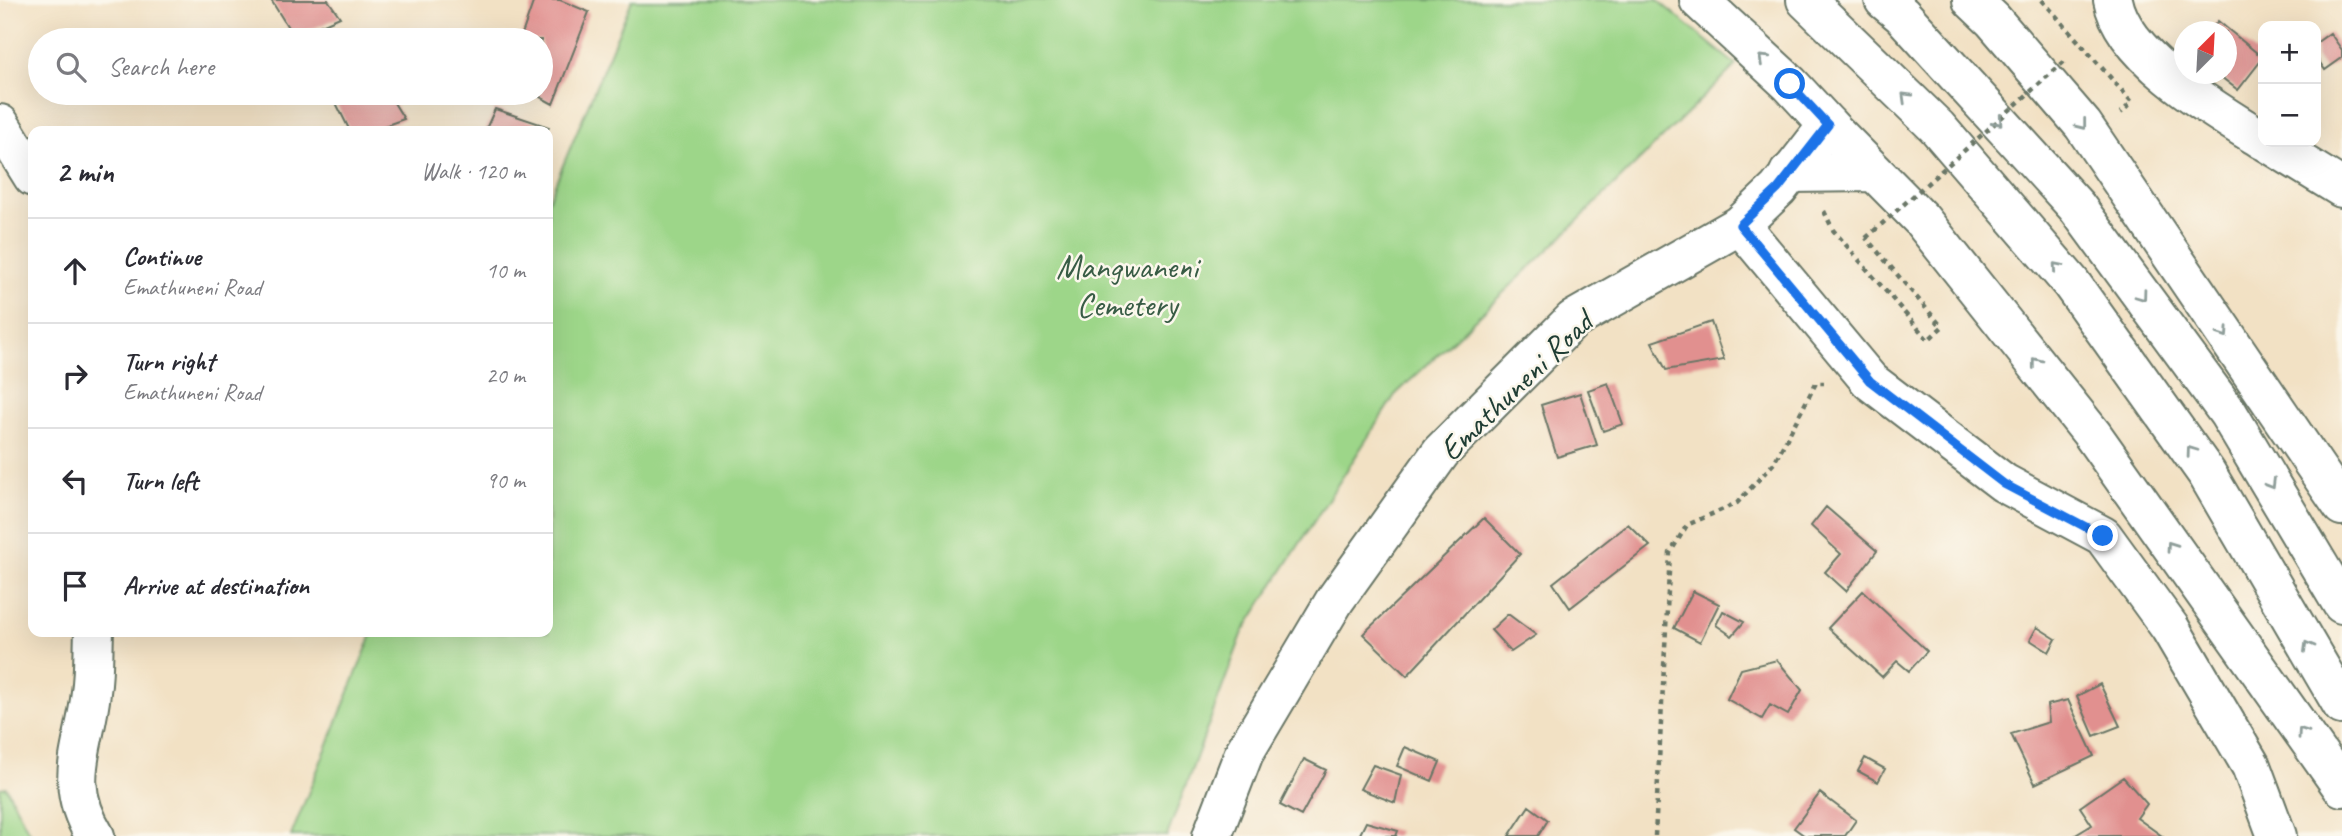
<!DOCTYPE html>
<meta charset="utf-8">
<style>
body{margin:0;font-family:Caveat,sans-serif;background:#f7f7f7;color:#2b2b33}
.controls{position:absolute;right:21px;top:21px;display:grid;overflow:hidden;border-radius:14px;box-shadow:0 7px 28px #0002}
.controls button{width:63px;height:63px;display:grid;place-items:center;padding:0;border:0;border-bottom:2px solid #e1e1e2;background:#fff;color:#2b2b33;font:35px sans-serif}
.compass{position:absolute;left:2174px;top:21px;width:63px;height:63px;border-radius:50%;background:#fff;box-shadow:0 7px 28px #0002;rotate:24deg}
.stop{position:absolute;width:21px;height:21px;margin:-16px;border:5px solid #1a73e8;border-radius:50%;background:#fff}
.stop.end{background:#1a73e8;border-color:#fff;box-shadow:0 2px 7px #0008}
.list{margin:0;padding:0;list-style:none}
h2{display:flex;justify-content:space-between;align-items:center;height:91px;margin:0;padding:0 28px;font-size:30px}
h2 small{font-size:23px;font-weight:400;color:#7c7c81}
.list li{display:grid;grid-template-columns:46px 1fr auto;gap:21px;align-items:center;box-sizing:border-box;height:105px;padding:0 28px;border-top:2px solid #e1e1e2}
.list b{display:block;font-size:26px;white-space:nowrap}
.list p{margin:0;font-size:23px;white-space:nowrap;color:#7c7c81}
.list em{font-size:23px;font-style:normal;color:#7c7c81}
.icon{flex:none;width:38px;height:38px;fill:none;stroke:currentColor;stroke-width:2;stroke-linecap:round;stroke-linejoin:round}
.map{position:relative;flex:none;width:2342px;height:836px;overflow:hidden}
.search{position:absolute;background:#fff;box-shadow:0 7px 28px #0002;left:28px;top:28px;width:525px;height:77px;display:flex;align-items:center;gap:18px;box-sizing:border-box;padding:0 24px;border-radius:38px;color:#7c7c81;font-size:26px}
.panel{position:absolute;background:#fff;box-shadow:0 7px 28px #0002;left:28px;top:126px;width:525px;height:511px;border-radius:14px}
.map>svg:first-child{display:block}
.green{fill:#9dd689;stroke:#5e8a5e;stroke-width:2}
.building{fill:#e1908f}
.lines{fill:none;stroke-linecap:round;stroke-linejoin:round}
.minor-casing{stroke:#697666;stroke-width:42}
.highway-casing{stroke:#697666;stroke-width:42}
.path{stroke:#697666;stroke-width:4.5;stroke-dasharray:5 5;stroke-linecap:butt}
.minor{stroke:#fff;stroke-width:38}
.highway{stroke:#fff;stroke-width:38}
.path-bridge{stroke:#697666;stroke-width:4.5;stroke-dasharray:5 5;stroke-linecap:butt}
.oneway{stroke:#8f9e9a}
.route{stroke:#1a73e8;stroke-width:9}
.labels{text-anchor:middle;stroke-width:5;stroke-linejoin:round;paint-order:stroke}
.park-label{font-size:33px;fill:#385c45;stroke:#fbf7ec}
.street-label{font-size:33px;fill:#1f3d34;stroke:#fbf7ec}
</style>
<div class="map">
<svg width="2342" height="836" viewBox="0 0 2342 836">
<rect width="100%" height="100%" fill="#fbf7ec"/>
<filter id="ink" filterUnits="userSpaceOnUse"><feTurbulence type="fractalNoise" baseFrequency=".0143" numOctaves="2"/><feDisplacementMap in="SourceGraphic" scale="14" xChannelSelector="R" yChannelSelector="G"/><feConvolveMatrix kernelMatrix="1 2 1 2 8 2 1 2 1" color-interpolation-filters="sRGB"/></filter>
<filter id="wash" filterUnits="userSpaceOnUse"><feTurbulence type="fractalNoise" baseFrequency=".00686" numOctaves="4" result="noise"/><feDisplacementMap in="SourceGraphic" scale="28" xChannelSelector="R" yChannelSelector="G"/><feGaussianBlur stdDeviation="1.57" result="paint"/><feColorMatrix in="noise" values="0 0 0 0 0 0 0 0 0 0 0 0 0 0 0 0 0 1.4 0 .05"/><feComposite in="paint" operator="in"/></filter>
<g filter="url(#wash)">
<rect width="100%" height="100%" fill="#f2e1c4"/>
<path class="green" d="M632,0H1657L1736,65L1540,258L1395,395L1243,632L1167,836H291L373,632H548V201Z
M6,787L31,836H0V788Z"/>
<g id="blocks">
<path class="building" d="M271,0H328L340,17L294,37Z
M534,0H560L589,12L553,104L533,93H541V40H520Z
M2218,21L2263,58L2238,90L2217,74H2226V32H2209Z
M2330,33L2342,50V58L2325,70L2316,57V43Z
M331,93H388L404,119L370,131H350Z
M495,109L549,127L547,131H485Z
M1711,322L1724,360L1666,370L1652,342Z
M1608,383L1623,424L1603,431L1588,390Z
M1580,393L1597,445L1557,457L1541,405Z
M1826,507L1877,551L1846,591L1825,572L1841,554L1811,526Z
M1484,518L1520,554L1407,676L1363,634Z
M1628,524L1650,546L1570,608L1553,583Z
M1693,591L1719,604L1700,642L1674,628Z
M1863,591L1927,651L1909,671L1897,661L1882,677L1828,628Z
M1723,611L1744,622L1732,636L1716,625Z
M1508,614L1536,635L1511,652L1491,630Z
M2037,627L2056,639L2049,652L2030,640Z
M1777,660L1802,690L1788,715L1770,705L1762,719L1727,699L1741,669Z
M2100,684L2120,726L2094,736L2077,696Z
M2068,700L2094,756L2035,784L2011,734L2049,722L2047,705Z
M1405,747L1440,762L1432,781L1397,766Z
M1865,758L1885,769L1878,782L1858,771Z
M1304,759L1326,770L1301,816L1280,805Z
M1373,765L1401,775L1395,803L1360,789Z
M2123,777L2147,804L2137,818L2162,836H2074L2092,825L2080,807Z
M1820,793L1856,820L1845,836H1805L1794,828Z
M1529,806L1548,820L1538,836H1509Z
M1366,822L1398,831L1396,836H1359Z"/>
</g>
</g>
<g filter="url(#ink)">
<use href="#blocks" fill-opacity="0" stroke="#697666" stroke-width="2"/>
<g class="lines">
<g class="minor-casing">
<path id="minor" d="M2113,0C2123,57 2216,111 2263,140
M0,124L33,177
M2267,142L2342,188
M1740,225L1870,381L2004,483L2103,536L2170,628L2251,766L2277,836
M94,632C93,652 94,673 91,692C85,750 61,780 95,836
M1212,836L1244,753L1335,600L1441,452L1573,320L1740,225L1778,189L1828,125L1790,84L1699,0"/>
</g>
<g class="highway-casing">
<path id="highway" d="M1806,0L1937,127L2071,283L2207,474L2342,705
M1884,0L1902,15L2076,206L2228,413L2342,604
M1972,0L1993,20L2083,125L2342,506
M1828,125L1921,219L2092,434L2342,787
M1789,173L1871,172"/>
</g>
<path class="path" d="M2042,0L2132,102L2121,113
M1824,211L1833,230L1928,340L1942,327L1866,238
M1655,836L1670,553L1687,525L1737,503L1774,463L1816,383H1824"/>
<use href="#minor" class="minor"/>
<use href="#highway" class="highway"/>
<path class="path-bridge" d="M1866,238L2066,60"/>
</g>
<defs><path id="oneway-chevron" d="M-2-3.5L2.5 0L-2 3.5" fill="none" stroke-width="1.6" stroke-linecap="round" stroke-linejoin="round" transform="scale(1.75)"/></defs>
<g class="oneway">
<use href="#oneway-chevron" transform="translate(1763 59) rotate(-137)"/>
<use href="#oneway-chevron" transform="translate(1906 97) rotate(-136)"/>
<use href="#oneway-chevron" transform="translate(1998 121) rotate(48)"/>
<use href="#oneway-chevron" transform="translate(2082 125) rotate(52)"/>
<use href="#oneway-chevron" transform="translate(2057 267) rotate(-131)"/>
<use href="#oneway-chevron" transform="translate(2142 296) rotate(54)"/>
<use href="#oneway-chevron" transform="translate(2224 333) rotate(56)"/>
<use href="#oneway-chevron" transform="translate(2036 362) rotate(-128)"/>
<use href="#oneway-chevron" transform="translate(2191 451) rotate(-126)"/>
<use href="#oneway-chevron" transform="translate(2271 484) rotate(59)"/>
<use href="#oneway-chevron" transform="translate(2171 546) rotate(-125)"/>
<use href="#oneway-chevron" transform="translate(2308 646) rotate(-120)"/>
<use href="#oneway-chevron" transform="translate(2302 732) rotate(-125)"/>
</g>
</g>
<g class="lines" filter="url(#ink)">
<path class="route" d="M1790,84L1828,125L1778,189L1740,225L1870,381L2004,484L2103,536"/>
</g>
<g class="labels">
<g class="park-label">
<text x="1127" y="278">Mangwaneni<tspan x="1127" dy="38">Cemetery</tspan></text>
</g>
<g class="street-label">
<text transform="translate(1515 385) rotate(-44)" y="12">Emathuneni Road</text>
</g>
</g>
</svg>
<div class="controls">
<button>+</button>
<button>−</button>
</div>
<svg class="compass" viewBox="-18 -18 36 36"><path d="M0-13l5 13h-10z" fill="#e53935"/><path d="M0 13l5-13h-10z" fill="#7c7c81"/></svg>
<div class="stop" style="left:1790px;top:84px"></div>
<div class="stop end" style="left:2103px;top:536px"></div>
<div class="search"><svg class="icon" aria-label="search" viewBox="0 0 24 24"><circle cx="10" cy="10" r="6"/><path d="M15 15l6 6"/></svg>Search here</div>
<section class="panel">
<h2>2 min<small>Walk · 120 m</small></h2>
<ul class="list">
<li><svg class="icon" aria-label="ahead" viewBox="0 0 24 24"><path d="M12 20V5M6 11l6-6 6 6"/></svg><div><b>Continue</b><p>Emathuneni Road</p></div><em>10 m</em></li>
<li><svg class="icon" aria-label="right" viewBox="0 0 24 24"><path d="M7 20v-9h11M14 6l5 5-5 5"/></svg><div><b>Turn right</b><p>Emathuneni Road</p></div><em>20 m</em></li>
<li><svg class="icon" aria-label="left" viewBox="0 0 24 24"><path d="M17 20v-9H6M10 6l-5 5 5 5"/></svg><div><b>Turn left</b></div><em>90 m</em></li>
<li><svg class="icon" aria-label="arrive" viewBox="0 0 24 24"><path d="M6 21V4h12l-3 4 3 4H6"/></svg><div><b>Arrive at destination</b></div></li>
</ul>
</section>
</div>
